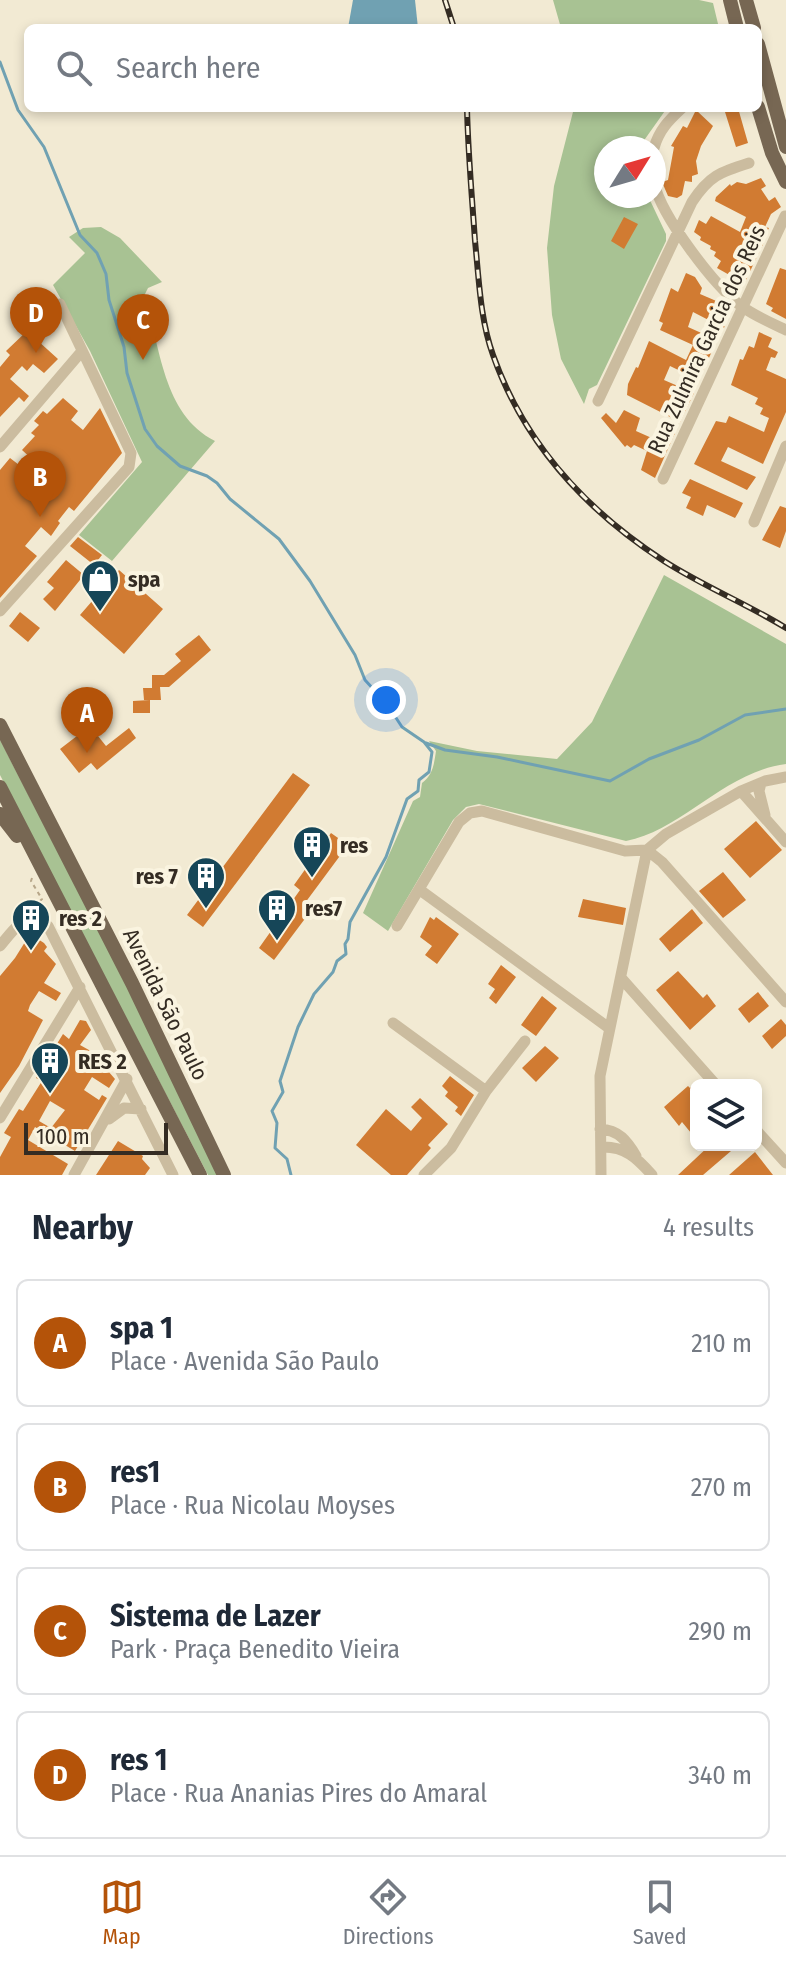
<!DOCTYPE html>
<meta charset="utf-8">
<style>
body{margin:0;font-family:"Fira Sans Condensed",sans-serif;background:#f6f6f7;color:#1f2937}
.controls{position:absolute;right:24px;bottom:24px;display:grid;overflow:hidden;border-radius:12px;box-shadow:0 4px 12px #0003}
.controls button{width:72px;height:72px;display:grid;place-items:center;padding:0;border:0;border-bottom:2px solid #e0e1e3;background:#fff;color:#1f2937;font:40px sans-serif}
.compass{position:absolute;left:594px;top:136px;width:72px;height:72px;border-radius:50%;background:#fff;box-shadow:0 4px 12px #0003;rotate:53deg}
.scale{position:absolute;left:24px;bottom:20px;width:144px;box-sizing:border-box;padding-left:8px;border:4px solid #342c23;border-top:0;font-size:22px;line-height:28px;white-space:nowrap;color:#342c23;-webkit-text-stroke:6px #faf4e0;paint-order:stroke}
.you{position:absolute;left:386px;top:700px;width:28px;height:28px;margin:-20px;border:6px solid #fff;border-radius:50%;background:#1a73e8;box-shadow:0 0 0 12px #1a73e833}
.badge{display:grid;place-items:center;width:52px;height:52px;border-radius:50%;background:#b45309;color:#fff;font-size:26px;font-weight:700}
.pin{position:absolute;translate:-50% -66px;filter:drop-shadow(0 2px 4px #0008)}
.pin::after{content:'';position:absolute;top:42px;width:28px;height:24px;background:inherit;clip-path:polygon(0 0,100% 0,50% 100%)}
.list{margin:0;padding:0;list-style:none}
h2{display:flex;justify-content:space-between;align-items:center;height:104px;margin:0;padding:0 32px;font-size:34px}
h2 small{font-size:26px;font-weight:400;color:#747a83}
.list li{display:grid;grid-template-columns:52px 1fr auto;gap:24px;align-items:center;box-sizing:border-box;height:128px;margin:0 16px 16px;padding:0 16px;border:2px solid #e0e1e3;border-radius:12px}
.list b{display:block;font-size:30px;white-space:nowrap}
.list p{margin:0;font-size:26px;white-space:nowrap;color:#747a83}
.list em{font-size:26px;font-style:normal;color:#747a83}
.icon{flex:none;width:44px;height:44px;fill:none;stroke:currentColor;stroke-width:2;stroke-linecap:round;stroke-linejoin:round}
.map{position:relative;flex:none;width:786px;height:1175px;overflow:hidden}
.search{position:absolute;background:#fff;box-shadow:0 4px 12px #0003;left:24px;right:24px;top:24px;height:88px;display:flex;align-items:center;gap:20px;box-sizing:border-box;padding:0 28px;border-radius:12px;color:#747a83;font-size:30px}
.sheet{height:680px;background:#fff}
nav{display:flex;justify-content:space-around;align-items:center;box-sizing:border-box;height:112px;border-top:2px solid #e0e1e3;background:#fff;font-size:22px;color:#747a83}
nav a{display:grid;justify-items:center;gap:4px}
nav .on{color:#b45309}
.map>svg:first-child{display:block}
.green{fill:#a8c293}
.water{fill:#70a1b2}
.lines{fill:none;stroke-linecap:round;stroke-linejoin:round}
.stream{stroke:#70a1b2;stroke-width:3}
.building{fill:#d17b32;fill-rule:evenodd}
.path{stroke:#b7a689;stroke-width:2;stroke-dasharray:4 4;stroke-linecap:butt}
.minor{stroke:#cbbc9f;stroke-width:11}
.major{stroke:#776753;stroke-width:14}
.rail-casing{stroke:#342c23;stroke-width:6}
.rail{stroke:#faf4e0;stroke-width:3;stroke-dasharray:9;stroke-linecap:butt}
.labels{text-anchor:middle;stroke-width:8;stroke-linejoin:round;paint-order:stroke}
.street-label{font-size:22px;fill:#342c23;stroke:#faf4e0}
.poi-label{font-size:22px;font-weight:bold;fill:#342c23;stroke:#faf4e0;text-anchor:start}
</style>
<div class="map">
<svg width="786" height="1175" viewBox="0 0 786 1175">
<rect width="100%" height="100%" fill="#f2ead3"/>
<path class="green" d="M553,0H699L713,3L719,28H561Z
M574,108H667L645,139L644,148H606V196H648L666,234V241L597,385L589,389L584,404L561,359L552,315L547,248L554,186Z
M101,227L120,238L162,282L148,288L144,296C161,346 162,414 215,441L112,561L79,535L142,462L90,351L53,285L85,253L69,237L83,228Z
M664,575L786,644V764C724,772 683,830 626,841L479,804L466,807L453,820L388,931L363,913L413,801L420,797L422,783C433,775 434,764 436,751L429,741L477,751L557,759L592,722Z
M0,740L123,978L218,1175H208L0,775Z"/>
<path class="water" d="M353,0H415L418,28H348Z"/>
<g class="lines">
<path class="stream" d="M0,62L18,110L44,147L80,235L97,253L106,274L109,300L124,347L127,373L145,429L157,446L180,466L207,476L217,483L230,499L279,539L310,581L355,655L365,680L387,704L402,727L424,742L432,752L429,772L419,780L418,791L407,799L386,857L350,922L348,939L345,944L346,954L337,961L333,972L314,994L298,1027L280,1081L283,1092L272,1111L277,1123L275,1148L287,1159L291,1175
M426,743L445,750L497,757L610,781L649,759L699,740L745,715L786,709"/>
</g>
<path class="building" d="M738,108L748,143L736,147L725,112Z
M696,110L713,126L701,146L696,161L698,174L692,176V182L685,181L682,195L677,198L668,196L662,182L668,180L674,147L671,146L683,126L687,128Z
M761,178L766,186L761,189L769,201L775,197L781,207L771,214L765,227L769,228L762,241L764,242L744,284L737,285L733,277L717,268L721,261L714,256L716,252L710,249L711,246L700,240L701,237L694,232L699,220L706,224L711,216L740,232L746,217L715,201L716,197L730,184L731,186L737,182L746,184Z
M624,217L638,224L624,249L611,241Z
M780,268L786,270V319L771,311L773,308L766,304Z
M686,273L695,277L702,288L700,294L721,303L719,307L729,312L724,328L693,312L688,327L717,340L699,380L670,366L664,380L694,393L680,422L627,395L628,384L636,367L638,368L649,341L686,360L693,345L660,330L663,323L659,321L671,288L678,292Z
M27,331L58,359L44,373L33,364L27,371L22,366L10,379L29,396L24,402L19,397L0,417V367L10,355L6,351Z
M759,332L772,338L768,347L778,352L775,358L771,357L766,370L786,379V412L763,464L728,447L721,461L756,477L747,490L694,464L716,421L726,423L729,416L764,432L769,418L760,414L763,408L755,404L758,398L731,385L740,359L743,360L749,346L754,348Z
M63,398L78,411L71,420L83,430L100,408L122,453L74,511L69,507L58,521L60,523L51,536L41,527L25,546L37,556L0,598V470L10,458L40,481L27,496L40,507L57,482L22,450L35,436L31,433L39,425L34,421L43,411L47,414Z
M624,410L640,418L636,431L654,439L659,426L675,433L655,478L641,470L647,451L634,445L631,448L627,445L625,447L601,418L606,413L616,423Z
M690,479L743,503L738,513L735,518L707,505L703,516L686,508L691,497L682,493Z
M780,506L786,508V531L780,548L762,540Z
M78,537L102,555L94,565L70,546Z
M66,560L84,575L55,611L43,599L54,588L47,582Z
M119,570L163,609L124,654L80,615Z
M20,612L40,628L28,642L9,626Z
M199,635L211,650L169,687H160L161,700H144L143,688H152V675H164L181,661L175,654Z
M150,700V713H133V701Z
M90,726L106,746L129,728L136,738L97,770L91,763L79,773L60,749Z
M293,773L310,785L203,927L187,915Z
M756,821L782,850L750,878L724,849Z
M331,833L348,845L305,903L313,908L274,960L259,948L300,890L294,885Z
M723,872L746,900L723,918L699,891Z
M583,899L626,908L623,925L578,917Z
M692,909L703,923L670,952L659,939Z
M430,917L434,920L436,917L459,934L437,964L425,955L432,946L420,937Z
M30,934L44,943L47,947L44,951L56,964L44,983L61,993L56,1001L39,991L30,1005L28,1011L43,1020L19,1066L0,1093V976L15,958Z
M501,965L516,977L496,1004L489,998L495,989L488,984Z
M678,971L703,998L707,994L716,1006L690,1030L656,990Z
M758,992L769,1006L749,1023L738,1009Z
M542,996L557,1008L536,1036L521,1025Z
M781,1019L786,1025V1036L772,1049L762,1036Z
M80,1020L86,1021L91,1030L80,1045L105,1059L110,1068L108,1071L115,1079L109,1088L92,1077L84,1090L99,1100L102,1095L107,1098L75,1151L35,1127L28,1140L68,1164L62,1175H0V1157L11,1137L4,1133L19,1109L23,1111L42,1081L36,1078L63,1034L69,1039ZM50,1101L65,1110L51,1128L39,1121Z
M545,1046L559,1058L536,1082L522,1068Z
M450,1076L474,1095L461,1116L455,1111L458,1107L445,1096L448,1092L442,1086Z
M696,1083V1139L682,1122L679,1126L664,1107L688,1086L690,1088Z
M420,1098L448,1124L428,1145L431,1148L407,1175H391L356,1145L386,1109L411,1131L422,1118L411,1107Z
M118,1141L143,1156L142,1159L150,1168L145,1175H96Z
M710,1145H738L703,1175H678Z
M755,1152L773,1175H729Z"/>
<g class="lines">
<path class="path" d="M32,878L31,881L42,899L34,907"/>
<path class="minor" d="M654,148C659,130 669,120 682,108
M654,183C662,217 713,284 741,306C755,316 771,323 786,330
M598,401L692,202C709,176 720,172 749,163
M0,447L82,351
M663,479L785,216
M754,522L786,446
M0,611L129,467L131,453L60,304
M761,783L759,791L765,815
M741,791L786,842
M420,890L609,1028
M397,926L459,822L470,813L482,811L625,851L647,850L666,834L741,791L765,781L786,777
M0,946C11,933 18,921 35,917L48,926L173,1175
M622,979L716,1085
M393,1023L486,1091
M0,1118L80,987
M109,1119L124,1108L141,1109
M600,1129C619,1130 627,1141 636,1156
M756,1130L786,1163
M601,1147C625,1146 637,1158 652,1175
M74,1175L127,1079
M424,1175L451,1148L486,1091L525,1041
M601,1175L600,1076L647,850L662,862L786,1002"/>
<path class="major" d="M730,0L737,28
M746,0L754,28
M758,44L786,147
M758,107L772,153L786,182
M0,725L132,983L224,1175
M0,787L200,1175
M0,814L17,836"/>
<g class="rail-casing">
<path id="rail" d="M445,0L454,28
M467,108C468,153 472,197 475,241C479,279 480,319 493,355C524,443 587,511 664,561C703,586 747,604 786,628"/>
</g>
<use href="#rail" class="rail"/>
</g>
<defs>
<g id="shop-pin" transform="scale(2)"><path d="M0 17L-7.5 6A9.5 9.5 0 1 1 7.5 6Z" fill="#164658" stroke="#faf4e0"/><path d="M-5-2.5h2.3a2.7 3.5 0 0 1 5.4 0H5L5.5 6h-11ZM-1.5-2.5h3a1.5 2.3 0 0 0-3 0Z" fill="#fff"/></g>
<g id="building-pin" transform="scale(2)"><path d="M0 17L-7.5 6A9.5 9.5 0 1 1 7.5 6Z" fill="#164658" stroke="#faf4e0"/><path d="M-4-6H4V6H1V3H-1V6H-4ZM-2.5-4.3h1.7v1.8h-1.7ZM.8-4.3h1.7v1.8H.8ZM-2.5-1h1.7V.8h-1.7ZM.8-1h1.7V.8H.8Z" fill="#fff"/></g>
</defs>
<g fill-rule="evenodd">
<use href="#shop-pin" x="100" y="579"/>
<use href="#building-pin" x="312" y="845"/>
<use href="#building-pin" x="206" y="876"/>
<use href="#building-pin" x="277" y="908"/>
<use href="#building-pin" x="31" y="918"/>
<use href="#building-pin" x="50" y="1061"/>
</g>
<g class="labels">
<g class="street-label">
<text transform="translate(706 339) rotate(-65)" y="8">Rua Zulmira Garcia dos Reis</text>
<text transform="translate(166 1004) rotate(64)" y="8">Avenida São Paulo</text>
</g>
<g class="poi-label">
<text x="128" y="587">spa</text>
<text x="340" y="853">res</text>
<text x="178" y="884" text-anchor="end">res 7</text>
<text x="305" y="916">res7</text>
<text x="59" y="926">res 2</text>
<text x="78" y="1069">RES 2</text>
</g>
</g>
</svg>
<div class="controls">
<button><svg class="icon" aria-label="layers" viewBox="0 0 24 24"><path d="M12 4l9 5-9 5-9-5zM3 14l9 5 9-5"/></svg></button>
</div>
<svg class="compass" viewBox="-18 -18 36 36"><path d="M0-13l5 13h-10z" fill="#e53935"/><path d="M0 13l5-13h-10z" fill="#747a83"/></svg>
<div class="scale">100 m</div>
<div class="you"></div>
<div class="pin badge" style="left:87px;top:753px">A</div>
<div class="pin badge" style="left:40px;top:517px">B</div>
<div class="pin badge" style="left:143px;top:360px">C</div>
<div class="pin badge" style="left:36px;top:353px">D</div>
<div class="search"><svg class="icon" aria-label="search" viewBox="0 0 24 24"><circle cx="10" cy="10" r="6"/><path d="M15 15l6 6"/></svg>Search here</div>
</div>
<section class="sheet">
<h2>Nearby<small>4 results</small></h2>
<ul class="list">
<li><span class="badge">A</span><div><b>spa 1</b><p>Place · Avenida São Paulo</p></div><em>210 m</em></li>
<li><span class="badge">B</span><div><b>res1</b><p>Place · Rua Nicolau Moyses</p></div><em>270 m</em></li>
<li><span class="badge">C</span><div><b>Sistema de Lazer</b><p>Park · Praça Benedito Vieira</p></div><em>290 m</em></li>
<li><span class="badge">D</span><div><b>res 1</b><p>Place · Rua Ananias Pires do Amaral</p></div><em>340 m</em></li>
</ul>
</section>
<nav>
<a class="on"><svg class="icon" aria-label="map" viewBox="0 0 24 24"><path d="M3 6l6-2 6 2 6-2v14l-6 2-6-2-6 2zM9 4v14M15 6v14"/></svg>Map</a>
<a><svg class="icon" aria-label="directions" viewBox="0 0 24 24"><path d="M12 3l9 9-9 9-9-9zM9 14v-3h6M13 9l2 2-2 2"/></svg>Directions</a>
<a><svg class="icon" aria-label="saved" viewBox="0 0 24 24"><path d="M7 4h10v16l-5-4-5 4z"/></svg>Saved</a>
</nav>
